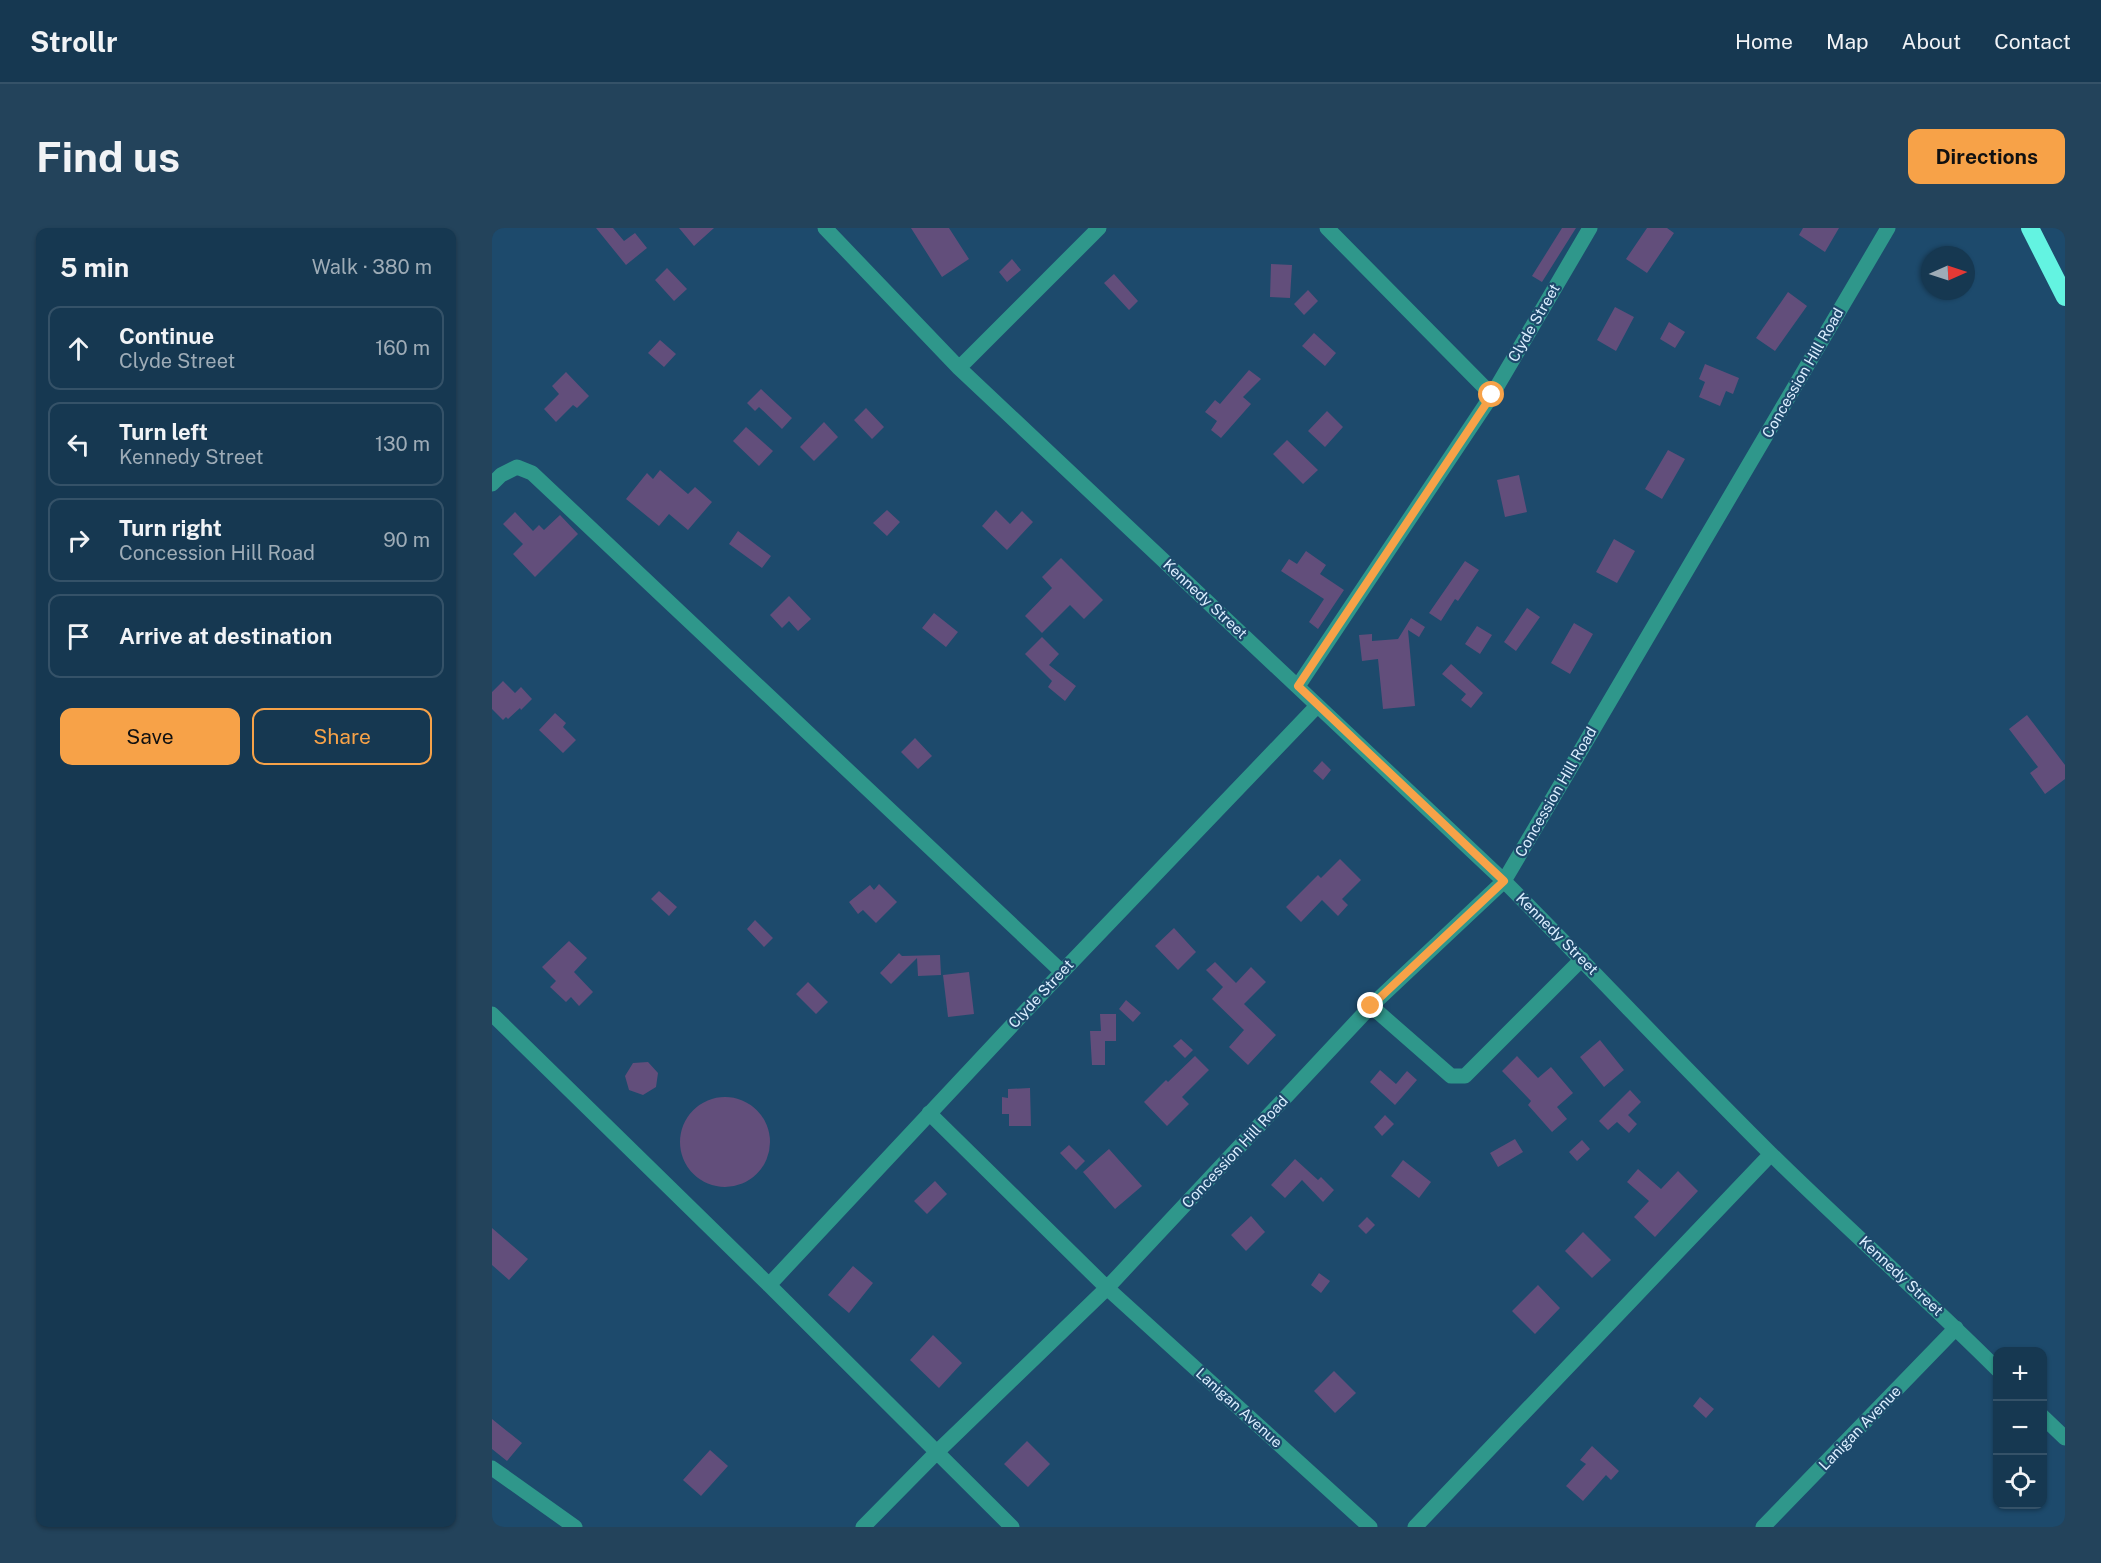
<!DOCTYPE html>
<meta charset="utf-8">
<style>
body{margin:0;font-family:"Public Sans",sans-serif;background:#23435b;color:#f1f3f6}
.controls{position:absolute;right:18px;bottom:18px;display:grid;overflow:hidden;border-radius:12px;box-shadow:0 2px 4px #0004}
.controls button{width:54px;height:54px;display:grid;place-items:center;padding:0;border:0;border-bottom:2px solid #355268;background:#163851;color:#f1f3f6;font:30px sans-serif}
.compass{position:absolute;left:1429px;top:18px;width:54px;height:54px;border-radius:50%;background:#163851;box-shadow:0 2px 4px #0004;rotate:87deg}
.stop{position:absolute;width:18px;height:18px;margin:-14px;border:4px solid #f7a248;border-radius:50%;background:#fff}
.stop.end{background:#f7a248;border-color:#fff;box-shadow:0 2px 6px #0008}
.list{margin:0;padding:0;list-style:none}
h2{display:flex;justify-content:space-between;align-items:center;height:78px;margin:0;padding:0 24px;font-size:26px}
h2 small{font-size:20px;font-weight:400;color:#9eacb7}
.list li{display:grid;grid-template-columns:39px 1fr auto;gap:18px;align-items:center;box-sizing:border-box;height:84px;margin:0 12px 12px;padding:0 12px;border:2px solid #355268;border-radius:12px}
.list b{display:block;font-size:22px;white-space:nowrap}
.list p{margin:0;font-size:20px;white-space:nowrap;color:#9eacb7}
.list em{font-size:20px;font-style:normal;color:#9eacb7}
.actions{display:flex;gap:12px;padding:18px 24px}
.actions a{flex:1;padding:14px 0;border:2px solid #f7a248;border-radius:12px;text-align:center;font-size:21px;color:#f7a248}
.actions .main{background:#f7a248;color:#111}
.icon{flex:none;width:33px;height:33px;fill:none;stroke:currentColor;stroke-width:2;stroke-linecap:round;stroke-linejoin:round}
.map{position:relative;flex:none;width:1573px;height:1299px;overflow:hidden;border-radius:12px}
header{display:flex;align-items:center;gap:36px;box-sizing:border-box;height:84px;padding:0 30px;background:#163851;border-bottom:2px solid #355268}
header strong{font-size:28px}
nav{display:flex;gap:33px;margin-inline-start:auto;font-size:21px}
.intro{display:flex;align-items:center;justify-content:space-between;box-sizing:border-box;height:144px;padding:0 36px}
h1{margin:0;font-size:42px}
.button{padding:15px 27px;border-radius:12px;background:#f7a248;color:#111;font-size:21px;font-weight:700}
main{display:flex;gap:36px;padding:0 36px}
aside{flex:1;background:#163851;border-radius:12px;box-shadow:0 2px 4px #0004}
.map>svg:first-child{display:block}
.building{fill:#624e7b}
.lines{fill:none;stroke-linecap:round;stroke-linejoin:round}
.minor{stroke:#2f978b;stroke-width:15}
.highway{stroke:#63f3e1;stroke-width:18}
.route{stroke:#f7a248;stroke-width:8}
.labels{text-anchor:middle;stroke-width:4.5;stroke-linejoin:round;paint-order:stroke}
.street-label{font-size:15px;fill:#dbeeff;stroke:#1d4a6c}
</style>
<header>
<strong>Strollr</strong>
<nav><a>Home</a><a>Map</a><a>About</a><a>Contact</a></nav>
</header>
<div class="intro"><h1>Find us</h1><a class="button">Directions</a></div>
<main>
<aside>
<h2>5 min<small>Walk · 380 m</small></h2>
<ul class="list">
<li><svg class="icon" aria-label="ahead" viewBox="0 0 24 24"><path d="M12 20V5M6 11l6-6 6 6"/></svg><div><b>Continue</b><p>Clyde Street</p></div><em>160 m</em></li>
<li><svg class="icon" aria-label="left" viewBox="0 0 24 24"><path d="M17 20v-9H6M10 6l-5 5 5 5"/></svg><div><b>Turn left</b><p>Kennedy Street</p></div><em>130 m</em></li>
<li><svg class="icon" aria-label="right" viewBox="0 0 24 24"><path d="M7 20v-9h11M14 6l5 5-5 5"/></svg><div><b>Turn right</b><p>Concession Hill Road</p></div><em>90 m</em></li>
<li><svg class="icon" aria-label="arrive" viewBox="0 0 24 24"><path d="M6 21V4h12l-3 4 3 4H6"/></svg><div><b>Arrive at destination</b></div></li>
</ul>
<div class="actions"><a class="main">Save</a><a>Share</a></div>
</aside>
<div class="map">
<svg width="1573" height="1299" viewBox="0 0 1573 1299">
<rect width="100%" height="100%" fill="#1d4a6c"/>
<path class="building" d="M104,0H121L132,13L143,5L155,20L134,37Z
M187,0H222L202,18Z
M419,0H457L477,31L450,49Z
M1070,0H1084L1050,54L1040,48Z
M1155,0H1175L1182,5L1155,45L1134,31Z
M1311,0H1347L1333,24L1307,7Z
M520,31L529,42L515,54L507,44Z
M779,36L800,37L798,70L778,69Z
M175,40L195,61L182,73L163,52Z
M622,46L646,73L637,82L612,55Z
M816,62L826,73L812,87L802,76Z
M1296,64L1315,78L1283,123L1264,110Z
M1123,79L1142,89L1124,123L1105,112Z
M1177,94L1193,104L1183,120L1168,111Z
M822,105L844,125L833,138L810,118Z
M168,112L184,126L172,139L156,125Z
M1213,136L1247,150L1241,166L1234,163L1228,178L1207,169L1213,154L1207,151Z
M757,142L769,151L751,169L759,176L729,210L719,202L725,193L713,184L723,172L728,176Z
M74,144L97,168L85,180L81,177L64,194L52,181L67,166L60,158Z
M269,161L300,190L290,201L267,179L263,183L255,175Z
M374,180L392,199L380,211L362,192Z
M835,183L851,199L833,219L816,203Z
M332,194L346,209L322,233L308,219Z
M254,199L281,223L267,238L241,213Z
M795,212L826,242L811,256L781,226Z
M1176,222L1193,231L1170,271L1153,261Z
M168,242L196,266L203,259L220,274L196,302L177,286L167,298L134,271L155,245L161,251Z
M1027,247L1035,284L1013,289L1005,252Z
M395,282L408,294L395,308L381,295Z
M504,282L518,296L530,283L541,294L515,322L490,298Z
M23,284L41,303L47,297L52,302L68,287L86,306L43,349L21,326L31,316L11,296Z
M246,303L279,328L270,340L237,316Z
M1122,311L1143,323L1125,355L1104,344Z
M814,323L834,337L828,346L852,362L826,401L817,394L832,371L789,343L797,331L805,336Z
M569,330L611,372L592,391L578,377L550,405L533,388L560,360L550,349Z
M973,333L987,342L966,373L963,371L949,393L937,385Z
M297,368L319,391L306,403L297,393L290,400L278,387Z
M1035,380L1048,389L1024,423L1012,414Z
M442,385L466,404L454,419L430,400Z
M919,390L933,399L927,409L916,402L923,478L891,481L886,431L870,433L867,407L880,406V413L906,411Z
M1082,395L1101,406L1078,446L1059,435Z
M985,398L1000,407L988,426L973,416Z
M550,409L567,426L557,437L584,458L573,473L556,459L560,453L533,426Z
M959,436L991,465L979,480L969,472L974,466L950,446Z
M11,453L23,465L29,459L40,471L29,482L28,480L16,491L14,489L11,492L0,481V464Z
M63,485L74,495L71,499L84,512L71,525L47,502Z
M1535,487L1573,537V551L1553,566L1538,545L1546,539L1517,501Z
M423,510L440,528L426,541L409,524Z
M830,533L839,542L831,552L821,543Z
M848,631L869,652L850,671L856,677L846,688L830,672L809,694L794,679L826,647L829,650Z
M387,656L405,674L384,695L371,682L366,686L357,674L378,657L382,662Z
M167,663L185,679L177,688L159,671Z
M263,692L281,710L272,719L255,701Z
M682,700L704,724L686,742L663,718Z
M77,713L95,730L82,744L101,764L87,778L79,769L74,774L58,759L64,753L50,739Z
M407,725L410,728L448,727L449,747L426,748L425,730L399,756L388,745Z
M723,734L744,755L759,739L774,754L752,776L784,807L756,837L737,819L752,802L720,771L731,759L714,742Z
M477,744L482,786L456,789L451,747Z
M316,754L336,774L324,786L304,766Z
M634,772L649,785L641,794L627,781Z
M608,786H624V813H613V837H600L598,803H609Z
M689,811L701,822L693,830L681,818Z
M1108,812L1132,842L1112,859L1088,829Z
M703,828L717,842L690,869L697,876L675,898L652,874L674,852L676,854Z
M1025,828L1046,850L1059,839L1081,865L1065,879L1075,891L1060,904L1036,877L1039,873L1010,843Z
M156,834L166,845L164,859L151,867L137,862L133,848L141,835Z
M888,842L904,856L915,843L925,852L903,877L878,854Z
M538,860L539,898H517V886H510V869L516,870V861Z
M1138,862L1149,874L1136,887L1145,896L1137,905L1125,894L1116,902L1107,893Z
M188 914a45 45 0 1 1 90 0a45 45 0 1 1-90 0Z
M893,887L902,896L890,908L882,899Z
M1023,911L1031,924L1006,939L998,925Z
M1090,912L1098,921L1085,933L1077,924Z
M577,917L593,933L584,942L568,925Z
M617,921L650,958L623,981L591,944Z
M803,931L826,952L829,949L842,962L831,974L810,952L793,970L779,957Z
M911,932L939,954L927,970L899,948Z
M1146,941L1169,961L1186,943L1206,963L1163,1009L1142,989L1157,973L1135,954Z
M443,953L455,966L435,986L422,973Z
M759,988L773,1004L754,1023L739,1007Z
M875,989L883,997L874,1006L866,998Z
M0,1000L36,1031L17,1052L0,1037Z
M1091,1004L1119,1032L1100,1050L1073,1023Z
M361,1038L381,1055L357,1085L336,1067Z
M827,1045L838,1053L829,1065L819,1057Z
M1046,1057L1068,1080L1043,1106L1020,1083Z
M441,1107L470,1135L447,1160L418,1132Z
M842,1143L864,1165L843,1185L822,1163Z
M1208,1169L1222,1181L1214,1190L1201,1178Z
M0,1191L30,1215L15,1233L0,1221Z
M535,1213L558,1236L536,1259L512,1236Z
M1100,1218L1127,1243L1119,1252L1114,1247L1091,1273L1074,1258L1094,1236L1088,1232Z
M218,1222L236,1238L209,1268L191,1252Z"/>
<g class="lines">
<path class="minor" d="M333,0L467,140L1012,653C1102,743 1188,836 1279,926C1353,999 1432,1068 1506,1142
M835,0L1000,167
M467,140L607,0
M0,256L9,247L25,239L40,245L570,744
M806,458L1000,167L1098,0
M879,778L959,848H973L1090,731
M0,786L277,1057L520,1299
M437,885L615,1060L878,1299
M277,1057L570,744L825,478
M1550,1188L1573,1210
M0,1240L83,1299
M371,1299L444,1225L615,1060L879,778L1012,653L1396,0
M923,1299L1279,926
M1271,1299L1464,1100"/>
<path class="highway" d="M1538,0L1573,69"/>
</g>
<g class="lines">
<path class="route" d="M879,778L1012,653L806,458L1000,167"/>
</g>
<g class="labels">
<g class="street-label">
<text transform="translate(1042 95) rotate(-60)" y="5">Clyde Street</text>
<text transform="translate(1311 145) rotate(-60)" y="5">Concession Hill Road</text>
<text transform="translate(713 371) rotate(43)" y="5">Kennedy Street</text>
<text transform="translate(1064 564) rotate(-60)" y="5">Concession Hill Road</text>
<text transform="translate(1065 706) rotate(45)" y="5">Kennedy Street</text>
<text transform="translate(549 766) rotate(-47)" y="5">Clyde Street</text>
<text transform="translate(743 924) rotate(-47)" y="5">Concession Hill Road</text>
<text transform="translate(1409 1048) rotate(43)" y="5">Kennedy Street</text>
<text transform="translate(747 1180) rotate(42)" y="5">Lanigan Avenue</text>
<text transform="translate(1368 1200) rotate(-46)" y="5">Lanigan Avenue</text>
</g>
</g>
</svg>
<div class="controls">
<button>+</button>
<button>−</button>
<button><svg class="icon" aria-label="locate" viewBox="0 0 24 24"><circle cx="12" cy="12" r="6"/><path d="M12 2v4M12 18v4M2 12h4M18 12h4"/></svg></button>
</div>
<svg class="compass" viewBox="-18 -18 36 36"><path d="M0-13l5 13h-10z" fill="#e53935"/><path d="M0 13l5-13h-10z" fill="#9eacb7"/></svg>
<div class="stop" style="left:1000px;top:167px"></div>
<div class="stop end" style="left:879px;top:778px"></div>
</div>
</main>
